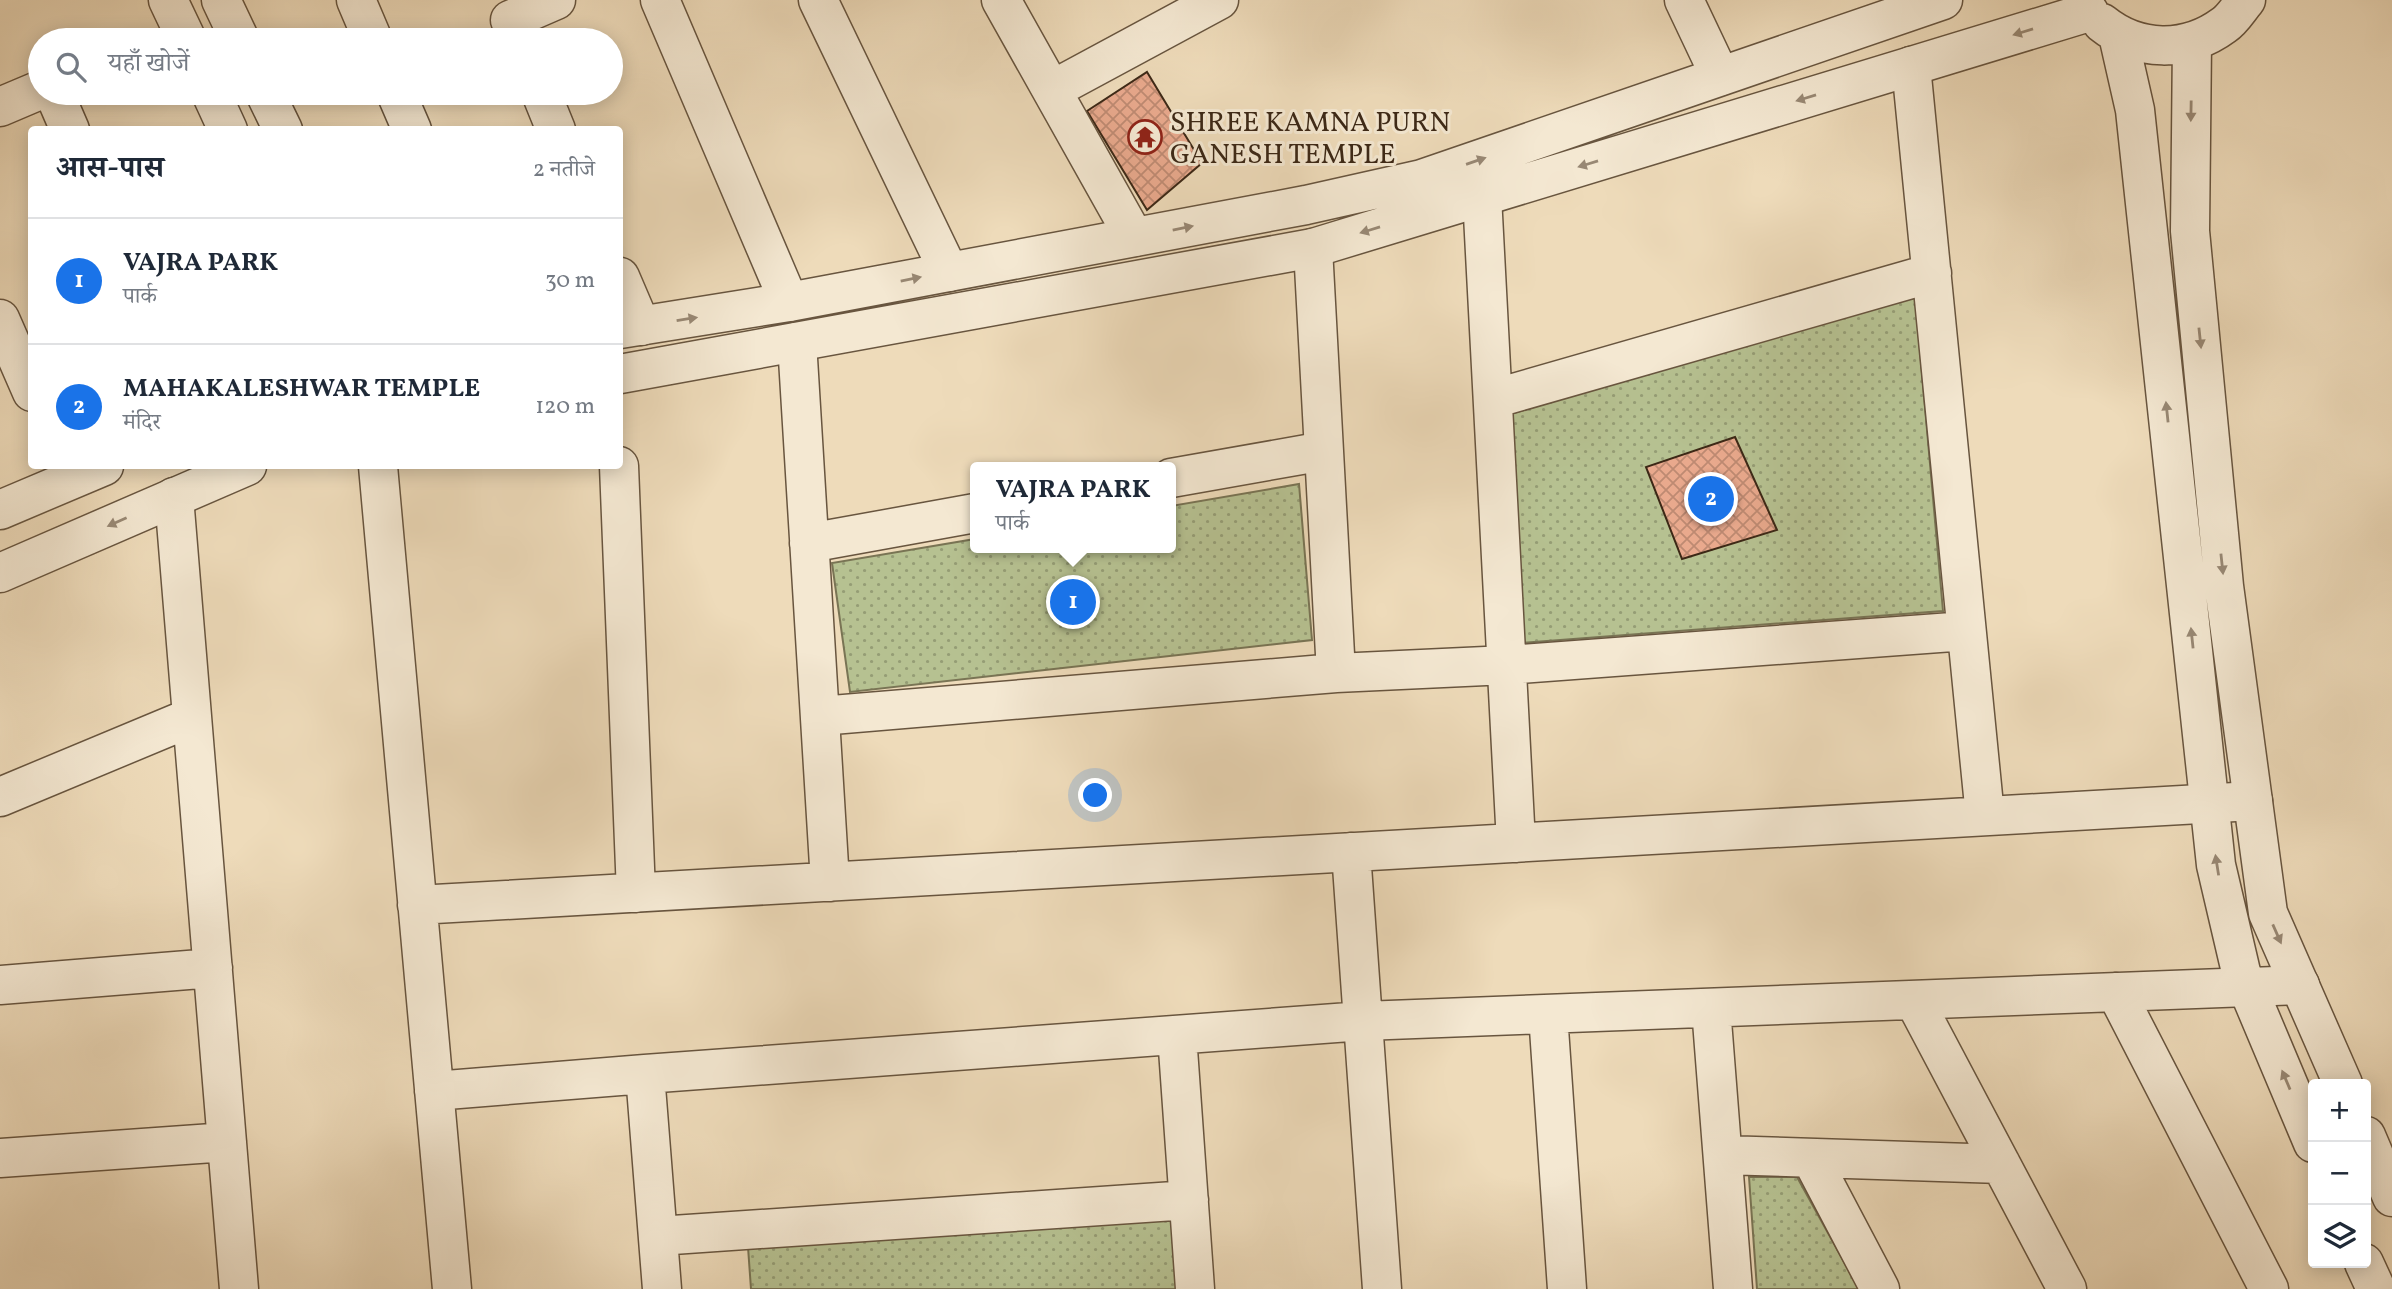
<!DOCTYPE html>
<html lang="hi">
<meta charset="utf-8">
<style>
body{margin:0;font-family:Vollkorn,"Noto Serif Devanagari",serif;background:#f2f2f3;color:#1f2937}
.controls{position:absolute;right:21px;bottom:21px;display:grid;overflow:hidden;border-radius:7px;box-shadow:0 4px 18px #0003}
.controls button{width:63px;height:63px;display:grid;place-items:center;padding:0;border:0;border-bottom:2px solid #e0e1e3;background:#fff;color:#1f2937;font:35px sans-serif}
.you{position:absolute;left:1096px;top:796px;width:24px;height:24px;margin:-18px;border:5px solid #fff;border-radius:50%;background:#1a73e8;box-shadow:0 0 0 10px #1a73e833}
.badge{display:grid;place-items:center;width:46px;height:46px;border-radius:50%;background:#1a73e8;color:#fff;font-size:23px;font-weight:700}
.pin{position:absolute;translate:-50% -50%;border:4px solid #fff;box-shadow:0 2px 7px #0006}
.popup{position:absolute;left:970px;top:462px;width:206px;height:91px;box-sizing:border-box;display:grid;place-content:center;border-radius:7px;background:#fff;filter:drop-shadow(0 2px 5px #0005);font-size:23px;white-space:nowrap;color:#747a83}
.popup b{font-size:26px;color:#1f2937}
.popup::after{content:'';position:absolute;left:50%;top:100%;margin-left:-14px;border:14px solid transparent;border-top-color:#fff}
.list{margin:0;padding:0;list-style:none}
h2{display:flex;justify-content:space-between;align-items:center;height:91px;margin:0;padding:0 28px;font-size:30px}
h2 small{font-size:23px;font-weight:400;color:#747a83}
.list li{display:grid;grid-template-columns:46px 1fr auto;gap:21px;align-items:center;box-sizing:border-box;height:126px;padding:0 28px;border-top:2px solid #e0e1e3}
.list b{display:block;font-size:26px;white-space:nowrap}
.list p{margin:0;font-size:23px;white-space:nowrap;color:#747a83}
.list em{font-size:23px;font-style:normal;color:#747a83}
.icon{flex:none;width:38px;height:38px;fill:none;stroke:currentColor;stroke-width:2;stroke-linecap:round;stroke-linejoin:round}
.map{position:relative;flex:none;width:2392px;height:1289px;overflow:hidden}
.search{position:absolute;background:#fff;box-shadow:0 4px 18px #0003;left:28px;top:28px;width:595px;height:77px;display:flex;align-items:center;gap:18px;box-sizing:border-box;padding:0 24px;border-radius:38px;color:#747a83;font-size:26px}
.panel{position:absolute;background:#fff;box-shadow:0 4px 18px #0003;left:28px;top:126px;width:595px;height:343px;border-radius:7px}
.map>svg:first-child{display:block}
.grass{fill:url(#grass-dots);stroke:#797454;stroke-width:2}
.building{fill:url(#building-cross-hatch);stroke:#3c2816;stroke-width:2}
.lines{fill:none;stroke-linecap:round;stroke-linejoin:round}
.minor-casing{stroke:#68553f;stroke-width:41}
.tertiary-casing{stroke:#68553f;stroke-width:41}
.minor{stroke:#f4e8d2;stroke-width:38}
.tertiary{stroke:#f4e8d2;stroke-width:38}
.oneway{fill:#988874}
.labels{text-anchor:middle;stroke-width:6;stroke-linejoin:round;paint-order:stroke}
.poi-label{font-size:28px;fill:#3c2816;stroke:#f4e8d2;text-anchor:start}
</style>
<div class="map">
<svg width="2392" height="1289" viewBox="0 0 2392 1289">
<defs>
<pattern id="grass-dots" width="8" height="8" patternUnits="userSpaceOnUse" patternTransform="scale(1.75)"><rect width="8" height="8" fill="#b6c191"/><path d="M2 2h.1M6 6h.1" fill="none" stroke="#959d75" stroke-width="1.8" stroke-linecap="round"/></pattern>
<pattern id="building-cross-hatch" width="8" height="8" patternUnits="userSpaceOnUse" patternTransform="scale(1.75)"><rect width="8" height="8" fill="#e9a98d"/><path d="M0 0l8 8M0 8l8-8" fill="none" stroke="#be8a72"/></pattern>
</defs>
<rect width="100%" height="100%" fill="#eedbba"/>
<filter id="stains"><feTurbulence type="fractalNoise" baseFrequency=".00286" numOctaves="4"/><feColorMatrix values="0 0 0 0 .2 0 0 0 0 .09 0 0 0 0 .02 0 0 0 .5 -.17"/></filter>
<radialGradient id="worn" r=".72"><stop offset=".6" stop-color="#630" stop-opacity="0"/><stop offset="1" stop-color="#630" stop-opacity=".3"/></radialGradient>
<path class="grass" d="M1915,294L1943,611L1521,643L1507,415Z
M1299,484L1312,640L850,692L832,563L975,539V548H1171V506Z
M1749,1177H1797L1859,1289H1757Z
M1172,1212L1178,1289H751L748,1247Z"/>
<path class="building" d="M1147,72L1202,163L1147,210L1087,111Z
M1735,437L1777,530L1682,559L1646,467Z"/>
<g class="lines">
<g class="minor-casing">
<path id="minor" d="M168,0L187,40
M221,0L240,40
M356,0L373,40
M660,0L789,302
M818,0L949,272
M1001,0L1134,237
M1684,0L1720,76
M518,40L510,20L556,0
M1911,66L1985,816
M1052,90L1219,0
M54,93L70,130
M211,93L228,130
M265,93L283,130
M396,93L412,130
M541,93L556,130
M0,107L40,90
M1482,196L1516,843
M1313,248L1336,673
M620,277L641,326
M0,319L32,392
M797,342L830,882
M1493,399L1932,273
M378,466L452,1289
M619,466L636,893
M1171,478L1324,451
M174,497L239,1289
M809,543L975,513
M820,716L1336,673L1507,665L1966,631
M0,797L192,717
M1351,852L1382,1289
M417,905L2253,801
M0,985L213,968
M2116,992L2269,1289
M1914,1000L2067,1289
M1711,1008L1733,1289
M1548,1014L1567,1289
M1177,1035L1195,1289
M645,1074L1363,1021L2300,985
M434,1091L645,1074L662,1289
M1723,1155L2001,1164
M0,1158L227,1142
M1811,1158L1880,1289
M658,1236L1189,1200"/>
</g>
<g class="tertiary-casing">
<path id="tertiary" d="M2102,23C2138,52 2186,53 2224,25C2233,19 2239,8 2246,0
M2118,35L2135,110L2216,865L2241,972L2313,1143
M2192,42L2190,231L2224,586L2268,913L2343,1084
M620,329L789,302L1306,205L1422,179L1943,0
M620,374L1313,248L2089,12
M0,510L104,466
M0,573L247,466
M2366,1136L2392,1197
M2364,1263L2376,1289"/>
</g>
<use href="#minor" class="minor"/>
<use href="#tertiary" class="tertiary"/>
</g>
<defs><path id="oneway-solid" d="M-6-.8H1V-3.2L6.5 0L1 3.2V.8H-6Z" transform="scale(1.75)"/></defs>
<g class="oneway">
<use href="#oneway-solid" transform="translate(2023 32) rotate(163)"/>
<use href="#oneway-solid" transform="translate(1806 98) rotate(163)"/>
<use href="#oneway-solid" transform="translate(2191 111) rotate(91)"/>
<use href="#oneway-solid" transform="translate(1476 161) rotate(-19)"/>
<use href="#oneway-solid" transform="translate(1588 164) rotate(163)"/>
<use href="#oneway-solid" transform="translate(1183 228) rotate(-11)"/>
<use href="#oneway-solid" transform="translate(1370 230) rotate(163)"/>
<use href="#oneway-solid" transform="translate(911 279) rotate(-11)"/>
<use href="#oneway-solid" transform="translate(687 319) rotate(-9)"/>
<use href="#oneway-solid" transform="translate(2200 338) rotate(84)"/>
<use href="#oneway-solid" transform="translate(2167 412) rotate(-96)"/>
<use href="#oneway-solid" transform="translate(117 522) rotate(156)"/>
<use href="#oneway-solid" transform="translate(2222 564) rotate(84)"/>
<use href="#oneway-solid" transform="translate(2192 638) rotate(-96)"/>
<use href="#oneway-solid" transform="translate(2217 865) rotate(-99)"/>
<use href="#oneway-solid" transform="translate(2277 934) rotate(66)"/>
<use href="#oneway-solid" transform="translate(2286 1080) rotate(-113)"/>
</g>
<defs>
<g id="temple-ring" transform="scale(1.75)"><circle r="9.5" fill="#f4e8d2" stroke="#8f2418" stroke-width="1.5"/><path d="M0-6L5-2H3V0L6.5 2.5H4V6H1.5V3h-3V6H-4V2.5H-6.5L-3 0V-2H-5Z" fill="#8f2418"/></g>
</defs>
<g fill-rule="evenodd">
<use href="#temple-ring" x="1145" y="137"/>
</g>
<g class="labels">
<g class="poi-label">
<text x="1170" y="131">SHREE KAMNA PURN<tspan x="1170" dy="32">GANESH TEMPLE</tspan></text>
</g>
</g>
<rect width="100%" height="100%" filter="url(#stains)"/>
<rect width="100%" height="100%" fill="url(#worn)"/>
</svg>
<div class="controls">
<button>+</button>
<button>−</button>
<button><svg class="icon" aria-label="layers" viewBox="0 0 24 24"><path d="M12 4l9 5-9 5-9-5zM3 14l9 5 9-5"/></svg></button>
</div>
<div class="you"></div>
<div class="pin badge" style="left:1073px;top:602px">1</div>
<div class="popup"><b>VAJRA PARK</b>पार्क</div>
<div class="pin badge" style="left:1711px;top:499px">2</div>
<div class="search"><svg class="icon" aria-label="search" viewBox="0 0 24 24"><circle cx="10" cy="10" r="6"/><path d="M15 15l6 6"/></svg>यहाँ खोजें</div>
<section class="panel">
<h2>आस-पास<small>2 नतीजे</small></h2>
<ul class="list">
<li><span class="badge">1</span><div><b>VAJRA PARK</b><p>पार्क</p></div><em>30 m</em></li>
<li><span class="badge">2</span><div><b>MAHAKALESHWAR TEMPLE</b><p>मंदिर</p></div><em>120 m</em></li>
</ul>
</section>
</div>
